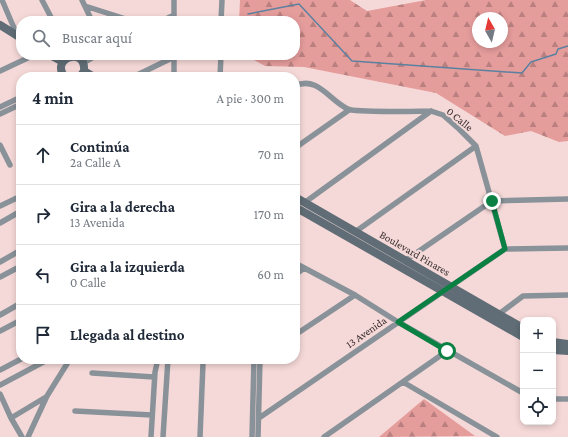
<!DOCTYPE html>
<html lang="es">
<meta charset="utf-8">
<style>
body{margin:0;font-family:"Crimson Pro",serif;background:#f2f2f3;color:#1f2937}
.controls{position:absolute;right:12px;bottom:12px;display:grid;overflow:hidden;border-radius:8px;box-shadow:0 2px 6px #0003}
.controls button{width:36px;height:36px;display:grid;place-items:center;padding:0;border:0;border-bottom:1px solid #e0e1e3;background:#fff;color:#1f2937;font:20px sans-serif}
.compass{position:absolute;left:472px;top:12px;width:36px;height:36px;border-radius:50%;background:#fff;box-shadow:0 2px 6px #0003;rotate:352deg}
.stop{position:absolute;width:12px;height:12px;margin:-9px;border:3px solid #0b8043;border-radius:50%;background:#fff}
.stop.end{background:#0b8043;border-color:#fff;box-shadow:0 1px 4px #0008}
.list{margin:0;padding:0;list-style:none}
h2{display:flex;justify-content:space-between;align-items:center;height:52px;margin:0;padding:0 16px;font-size:17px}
h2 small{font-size:13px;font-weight:400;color:#747a83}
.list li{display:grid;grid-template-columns:26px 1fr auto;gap:12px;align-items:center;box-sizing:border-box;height:60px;padding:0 16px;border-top:1px solid #e0e1e3}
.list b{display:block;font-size:15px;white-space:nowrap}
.list p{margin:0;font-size:13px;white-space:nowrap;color:#747a83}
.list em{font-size:13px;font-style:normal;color:#747a83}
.icon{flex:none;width:22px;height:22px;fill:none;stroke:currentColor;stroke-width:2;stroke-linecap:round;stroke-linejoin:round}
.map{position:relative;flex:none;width:568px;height:437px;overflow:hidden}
.search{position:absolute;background:#fff;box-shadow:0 2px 6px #0003;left:16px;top:16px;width:284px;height:44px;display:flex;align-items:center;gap:10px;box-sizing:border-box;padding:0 14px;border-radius:16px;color:#747a83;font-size:15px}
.panel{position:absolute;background:#fff;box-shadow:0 2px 6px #0003;left:16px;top:72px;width:284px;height:292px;border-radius:16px}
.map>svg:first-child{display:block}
.forest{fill:url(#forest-firs);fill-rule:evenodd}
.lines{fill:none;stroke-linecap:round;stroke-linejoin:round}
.stream{stroke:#5c81a0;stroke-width:1.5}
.street{stroke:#899299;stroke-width:5.5}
.secondary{stroke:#606d76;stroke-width:8}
.route{stroke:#0b8043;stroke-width:5}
.labels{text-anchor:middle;stroke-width:4;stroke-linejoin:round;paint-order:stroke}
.street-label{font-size:11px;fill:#372c2c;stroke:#f5d9d8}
</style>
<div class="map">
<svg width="568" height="437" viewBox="0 0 568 437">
<defs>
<pattern id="forest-firs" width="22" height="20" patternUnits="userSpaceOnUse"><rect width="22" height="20" fill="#e59d9c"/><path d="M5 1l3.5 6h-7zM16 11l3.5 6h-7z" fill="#ba807f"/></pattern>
</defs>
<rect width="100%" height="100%" fill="#f5d9d8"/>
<path class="forest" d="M240,0H350L367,11L426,0H568V141L559,142L531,131L505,136L436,93L304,67L265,66L245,55H295V21H239ZM478,18H502V42H478Z
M424,399L475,436L379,437Z"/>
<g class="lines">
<path class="stream" d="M248,14L299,4L352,61L522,73L531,62L556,54L558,49L568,46"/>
<path class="street" d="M2,0L17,35
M42,0L53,21
M82,0L92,21
M174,0V21
M85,6L132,21
M162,21L174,15
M221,21L222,0
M174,55V77
M83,63L97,55
M0,71L34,55
M133,77L174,57
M220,77L221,55
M295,86C317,75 330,101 348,109C356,113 418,111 431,111L443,115L459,129L476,146L505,249
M0,107L21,97
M0,114L21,104
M0,145L10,165
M295,148L349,110
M304,203L431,111
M0,206L21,196
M0,223L21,211
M355,232L476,146
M505,249L568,248
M406,260L492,201L568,199
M0,262L21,250
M295,263L355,295L398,322L523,393
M295,275L304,268
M0,277L21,266
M499,314L523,296L568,295
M0,315L21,303
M0,331L21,320
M295,335L355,295
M200,359L203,363L200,437
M0,370L21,359
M92,373L154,377
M403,382L497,437
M0,385L49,359
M0,394L11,418L22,437
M553,399H568
M75,411L152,415
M11,418L46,397
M259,418L505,249
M28,437L47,396L70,359
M151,437L155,372L158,359
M163,437L168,359
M252,437L254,359
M258,437L260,359
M324,437L447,351"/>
<path class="secondary" d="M0,25L21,38
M50,55L63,62
M84,71L94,77
M65,77C49,59 86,45 84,71L80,77
M295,197L523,328
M295,207L523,337
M553,342L568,344
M553,350L568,351"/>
</g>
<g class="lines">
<path class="route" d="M447,351L398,322L505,249L492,201"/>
</g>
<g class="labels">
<g class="street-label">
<text transform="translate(460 119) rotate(39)" y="4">0 Calle</text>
<text transform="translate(415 253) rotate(30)" y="4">Boulevard Pinares</text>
<text transform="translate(366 332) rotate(-35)" y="4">13 Avenida</text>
</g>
</g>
</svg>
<div class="controls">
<button>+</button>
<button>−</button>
<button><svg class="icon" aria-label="locate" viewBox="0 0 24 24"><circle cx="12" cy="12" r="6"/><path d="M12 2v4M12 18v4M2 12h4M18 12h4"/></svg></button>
</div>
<svg class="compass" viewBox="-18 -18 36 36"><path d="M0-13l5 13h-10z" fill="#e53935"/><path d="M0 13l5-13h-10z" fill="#747a83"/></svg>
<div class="stop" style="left:447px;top:351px"></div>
<div class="stop end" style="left:492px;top:201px"></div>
<div class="search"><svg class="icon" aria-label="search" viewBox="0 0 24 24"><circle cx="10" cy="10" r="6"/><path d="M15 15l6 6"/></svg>Buscar aquí</div>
<section class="panel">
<h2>4 min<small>A pie · 300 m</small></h2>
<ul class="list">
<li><svg class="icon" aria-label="ahead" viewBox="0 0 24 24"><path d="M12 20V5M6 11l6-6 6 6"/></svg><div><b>Continúa</b><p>2a Calle A</p></div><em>70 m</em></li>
<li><svg class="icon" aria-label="right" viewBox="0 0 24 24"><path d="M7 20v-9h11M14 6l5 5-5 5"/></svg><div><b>Gira a la derecha</b><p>13 Avenida</p></div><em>170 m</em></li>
<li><svg class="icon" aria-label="left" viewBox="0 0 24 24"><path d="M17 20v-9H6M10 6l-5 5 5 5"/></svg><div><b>Gira a la izquierda</b><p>0 Calle</p></div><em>60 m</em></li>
<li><svg class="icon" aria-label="arrive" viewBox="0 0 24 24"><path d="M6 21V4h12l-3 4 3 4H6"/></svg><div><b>Llegada al destino</b></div></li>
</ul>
</section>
</div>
